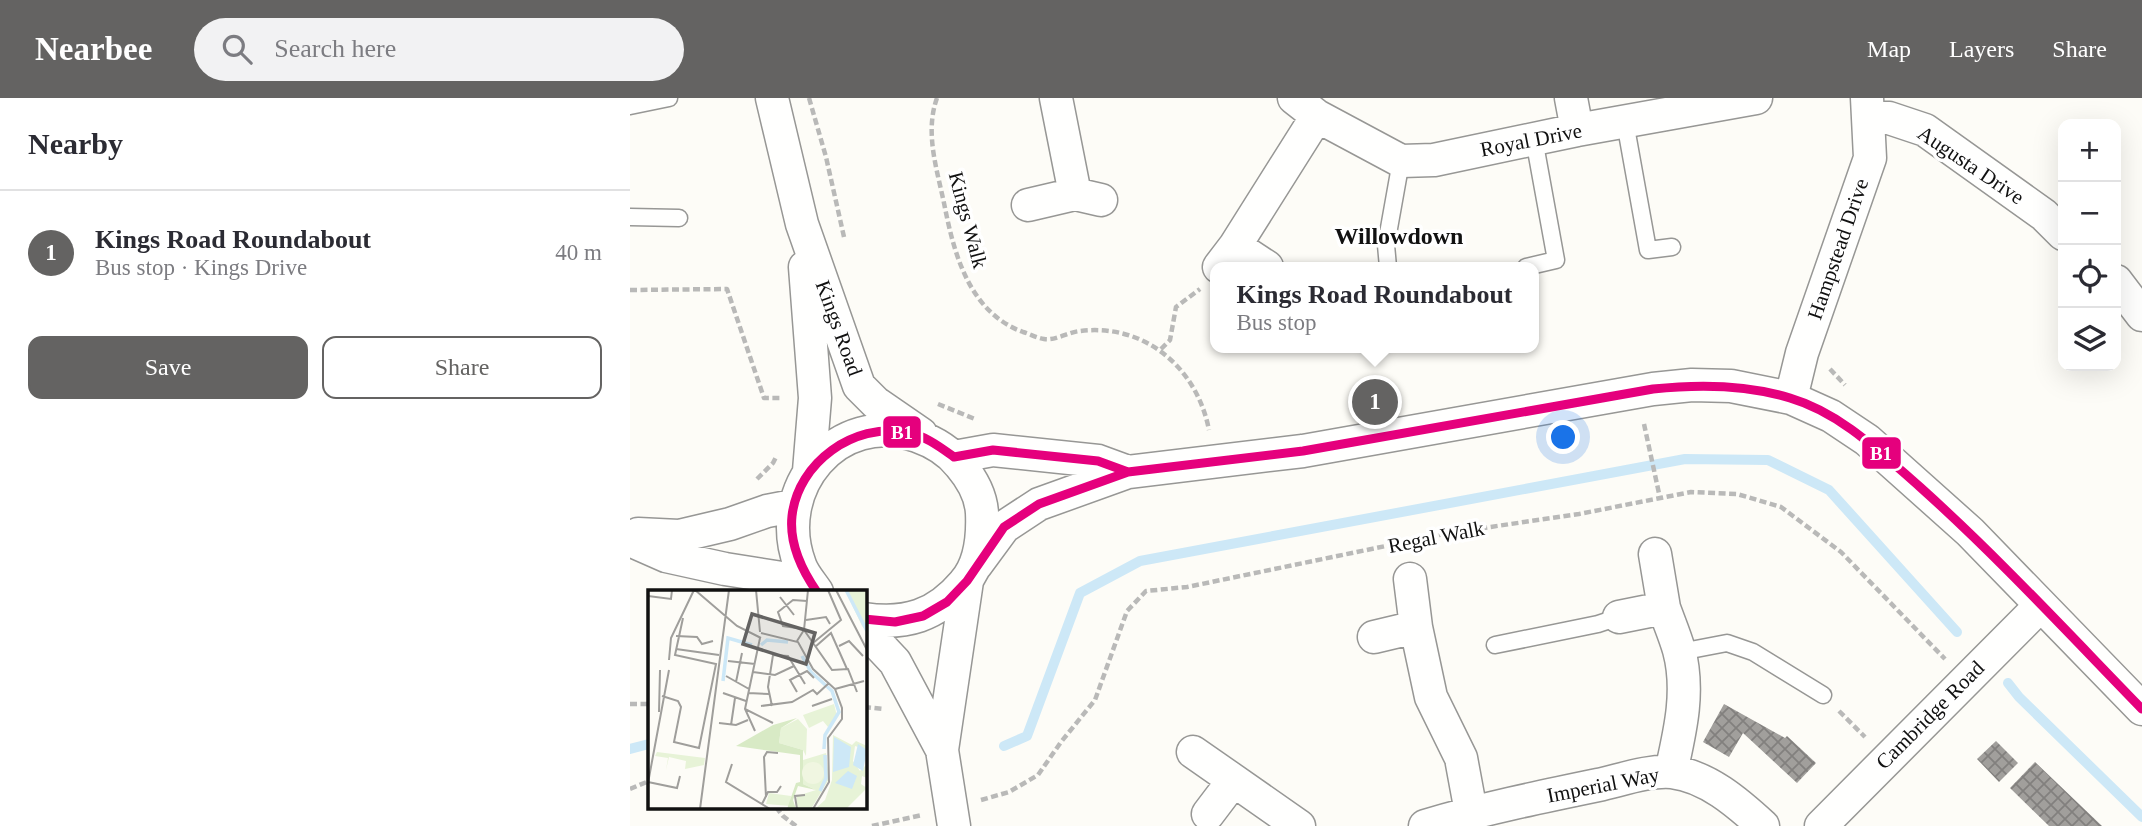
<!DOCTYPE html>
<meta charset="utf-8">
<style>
body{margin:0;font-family:Georgia,serif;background:#f2f2f3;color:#2b2b33}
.controls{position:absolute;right:21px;top:21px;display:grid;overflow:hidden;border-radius:14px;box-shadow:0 7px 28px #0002}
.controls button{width:63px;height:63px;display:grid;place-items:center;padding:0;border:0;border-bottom:2px solid #e1e1e2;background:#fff;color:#2b2b33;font:35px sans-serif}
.you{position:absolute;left:934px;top:340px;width:24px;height:24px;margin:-18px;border:5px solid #fff;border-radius:50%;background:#1a73e8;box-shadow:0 0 0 10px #1a73e833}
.badge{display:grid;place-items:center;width:46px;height:46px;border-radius:50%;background:#646362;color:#fff;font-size:23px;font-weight:700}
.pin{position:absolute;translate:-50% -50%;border:4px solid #fff;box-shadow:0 2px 7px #0006}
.popup{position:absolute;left:580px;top:164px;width:329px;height:91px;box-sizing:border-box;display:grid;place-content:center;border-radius:14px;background:#fff;filter:drop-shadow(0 2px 5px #0005);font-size:23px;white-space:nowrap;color:#7c7c81}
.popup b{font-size:26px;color:#2b2b33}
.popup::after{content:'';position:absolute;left:50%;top:100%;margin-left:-14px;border:14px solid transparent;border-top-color:#fff}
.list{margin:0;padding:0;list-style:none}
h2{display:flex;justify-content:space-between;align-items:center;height:91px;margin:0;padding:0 28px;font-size:30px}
h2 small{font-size:23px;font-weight:400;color:#7c7c81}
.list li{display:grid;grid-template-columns:46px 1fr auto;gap:21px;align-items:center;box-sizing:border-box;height:126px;padding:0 28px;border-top:2px solid #e1e1e2}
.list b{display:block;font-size:26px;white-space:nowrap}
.list p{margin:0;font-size:23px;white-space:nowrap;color:#7c7c81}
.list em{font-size:23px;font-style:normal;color:#7c7c81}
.actions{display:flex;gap:14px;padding:21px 28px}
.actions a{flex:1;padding:16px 0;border:2px solid #646362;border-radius:14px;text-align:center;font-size:24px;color:#646362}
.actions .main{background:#646362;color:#fff}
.icon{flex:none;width:38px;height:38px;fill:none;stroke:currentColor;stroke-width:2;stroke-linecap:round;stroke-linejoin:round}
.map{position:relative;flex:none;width:1512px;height:728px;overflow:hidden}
header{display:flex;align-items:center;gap:42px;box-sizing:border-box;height:98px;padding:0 35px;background:#646362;color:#fff}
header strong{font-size:33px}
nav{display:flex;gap:38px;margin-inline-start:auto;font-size:24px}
.search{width:490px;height:63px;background:#f2f2f3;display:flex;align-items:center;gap:18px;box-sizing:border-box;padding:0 24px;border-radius:38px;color:#7c7c81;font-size:26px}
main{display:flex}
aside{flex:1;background:#fff}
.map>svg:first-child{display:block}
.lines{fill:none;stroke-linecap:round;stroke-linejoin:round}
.stream{stroke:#cde8f7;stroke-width:10}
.building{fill:url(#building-cross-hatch)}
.lane-casing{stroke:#979795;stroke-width:19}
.street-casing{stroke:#979795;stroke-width:35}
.path{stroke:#b9b9b8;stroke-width:4.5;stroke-dasharray:7 3.5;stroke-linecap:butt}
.lane{stroke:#fffffe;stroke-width:16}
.street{stroke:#fffffe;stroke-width:32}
.bus-1-casing{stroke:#fff;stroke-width:14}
.bus-1{stroke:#e5007d;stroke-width:9}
.labels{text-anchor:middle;stroke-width:7;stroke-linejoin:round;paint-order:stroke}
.street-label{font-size:21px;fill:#111;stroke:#fff}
.quarter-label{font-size:24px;font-weight:bold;fill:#111;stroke:#fff}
.inset-river{fill:none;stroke:#cde8f7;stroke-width:3.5}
.inset-road{fill:none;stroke:#9f9e9b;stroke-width:2}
.view{fill:#646362;fill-opacity:0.15;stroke:#646362;stroke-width:3.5}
.inset-edge{fill:none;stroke:#111;stroke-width:3.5}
.line-badge{stroke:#fff;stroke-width:2.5}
.badge-label{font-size:19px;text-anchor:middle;font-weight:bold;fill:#fff}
</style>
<header>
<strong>Nearbee</strong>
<div class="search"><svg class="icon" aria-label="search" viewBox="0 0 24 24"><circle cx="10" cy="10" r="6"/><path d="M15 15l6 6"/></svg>Search here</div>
<nav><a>Map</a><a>Layers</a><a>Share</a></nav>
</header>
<main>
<aside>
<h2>Nearby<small></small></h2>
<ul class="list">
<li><span class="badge">1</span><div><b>Kings Road Roundabout</b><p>Bus stop · Kings Drive</p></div><em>40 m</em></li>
</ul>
<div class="actions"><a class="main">Save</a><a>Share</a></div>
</aside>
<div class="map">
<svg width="1512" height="728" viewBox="0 0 1512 728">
<defs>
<pattern id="building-cross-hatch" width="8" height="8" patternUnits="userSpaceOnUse" patternTransform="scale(1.75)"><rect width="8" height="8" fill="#a19f9c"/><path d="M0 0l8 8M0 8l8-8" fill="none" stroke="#82807e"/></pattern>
</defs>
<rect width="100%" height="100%" fill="#fdfcf7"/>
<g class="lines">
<path class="stream" d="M1378,585L1389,599L1512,719
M374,648L397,638L450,495L510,463L1055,361L1138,362L1199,392L1327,534
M0,651L19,646"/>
</g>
<path class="building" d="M1094,606L1155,640L1157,638L1186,665L1167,685L1113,635L1099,659L1073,644Z
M1366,643L1388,665L1369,684L1347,661Z
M1405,664L1472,728H1419L1380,690Z"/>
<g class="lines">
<g class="lane-casing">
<path id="lane" d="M0,8L39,0
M995,24L1018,152L1042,149
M0,119L49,120
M758,169L756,147L771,63
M896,169L926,162L904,41
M865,547L968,526L989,519
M1050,554L1097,545L1123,554L1193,597"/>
</g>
<g class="street-casing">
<path id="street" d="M142,0L172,126L229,288L246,305L291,336
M426,0L445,96L471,102
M664,0L687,18L771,63L804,62L947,32L1126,0
M941,0L947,32
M1239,19L1259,20L1295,32L1414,117L1433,136
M398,107L445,96
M605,148L637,169
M175,169L185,300L179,373
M589,169L605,148L687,18
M1486,183L1512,217
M1161,300L1172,255L1240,60L1237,0
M324,359L363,352L468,363L498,374
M8,436L49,438L100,426L137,413L163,408
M0,442L36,458L95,471L152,480L185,494
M1025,456L1034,510
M346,467L374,429L409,406L498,374L673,353L1023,291L1062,287L1101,288L1161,300L1201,318L1237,342L1340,434L1512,611
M780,481L786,529L801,599L831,660L841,714
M187,494C181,485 173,476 170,467C141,391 207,310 287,338C304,344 319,353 330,367C341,380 351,397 352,415C353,439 351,466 334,485C306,518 276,527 234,521
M989,519L1034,510C1039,524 1045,538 1049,552C1060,593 1050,634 1041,674
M234,531L265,564L312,652
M744,539L786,529
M563,654L669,728
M578,716L603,683
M324,728L312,652L337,483
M795,728C852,711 910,699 968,687C991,682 1019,672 1042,674C1077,678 1108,705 1133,728
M1191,728L1410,508"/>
</g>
<path class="path" d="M179,0L196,59L214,139
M307,0C294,36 308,74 315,110C325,160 341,215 393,234C400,236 407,240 414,241C425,243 438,234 450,233C515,225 567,270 579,332
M0,192L97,191L134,300H152
M531,251L540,242L546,209L570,191
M1200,271L1215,287
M308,306L345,321
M1014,326L1030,400
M127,381L143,365L146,359
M0,606H19
M234,609L254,611
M1209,613L1235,639
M0,691L19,683
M351,702L379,694L408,677L431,644L465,602L497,513L516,493L557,489L819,435L949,416L1061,394L1107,396L1151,409L1211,454L1315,561
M146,709L153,718L166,728
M242,728L292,717"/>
<use href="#lane" class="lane"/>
<use href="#street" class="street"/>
<g class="bus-1-casing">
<path id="bus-1" d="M187,494C171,471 159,446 162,418C168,364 224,325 276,334C294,337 310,349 324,359L363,352L468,363L498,374
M234,521L265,524L293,518L317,504L337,483L374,429L409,406L498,374L673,353L1023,291C1069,286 1115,286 1160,300C1211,315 1251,355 1290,389C1368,459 1439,536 1512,611"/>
</g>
<use href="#bus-1" class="bus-1"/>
</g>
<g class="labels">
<g class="street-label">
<text transform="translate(901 42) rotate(-11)" y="7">Royal Drive</text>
<text transform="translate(1341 67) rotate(34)" y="7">Augusta Drive</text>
<text transform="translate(338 122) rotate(75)" y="7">Kings Walk</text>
<text transform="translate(1208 151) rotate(-71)" y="7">Hampstead Drive</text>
<text transform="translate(209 230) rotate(70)" y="7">Kings Road</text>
<text transform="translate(806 439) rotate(-11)" y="7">Regal Walk</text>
<text transform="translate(1300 617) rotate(-45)" y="7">Cambridge Road</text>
<text transform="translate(973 687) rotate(-11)" y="7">Imperial Way</text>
</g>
<g class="quarter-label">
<text x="769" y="146">Willowdown</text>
</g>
</g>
<g transform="translate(18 492)">
<rect width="219" height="219" fill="#fdfcf7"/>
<path d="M197,0H219V42L214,36ZM186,114L189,126L180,137L175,131L161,138L155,125ZM150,129L159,139L158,166L155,160L131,153L133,138ZM185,145L204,155L208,151L219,156V160L207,156L205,171L212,181L219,174V188L214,186L213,194L219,198L198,219H167L177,210L184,190ZM9,162L57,168L56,175L37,179L38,171L21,167L18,180L20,168L7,166ZM178,163L181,189L163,219H149V206L168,200L155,194V170ZM121,203L143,206L142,216L118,214Z" fill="#e7f3d7"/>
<path d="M149,128L133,138L131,153L155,160V194L168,200L150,196L145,210L148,219H139L148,193L152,192V165L88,156L125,135Z" fill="#d8eac5"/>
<path d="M154 183a11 11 0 1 1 22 0a11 11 0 1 1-22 0Z" fill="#f0f6e1"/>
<path d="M186,147L203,157L201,177L185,182ZM210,154L219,160L215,181L205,175ZM200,181L209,186L204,199L187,193Z" fill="#cde8f7"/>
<path class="inset-river" d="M198,0L219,41M113,55L119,50L140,52M154,66L163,82L184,101L191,122L177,145L176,159M75,91L80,48L104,55M172,201L178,188L177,165"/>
<path class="inset-road" d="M47,0L89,36L113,48M108,0L112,42M188,0L219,60M0,6L23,9L24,0M132,7L146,25M158,30L178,27L182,34M156,39L135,36L130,22L145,10L159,11M156,40L184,80L200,79L209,102M113,43L150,52L165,79L187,99L194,118V129L180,148L181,192L165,219M28,46L49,47L54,54L65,51M149,51L156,40L160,0M165,53L193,30L180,0M191,56L201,51L215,66M167,57L183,43L199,79M28,59L71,65M21,70L23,48L46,0M80,71L107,74M105,82L127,85L146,76M78,86L101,99M88,92L94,63M187,99L216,91M149,102L142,90L159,81L166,88M75,103L98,111M100,103L121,104M14,106L30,111L33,117L26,152L51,158L68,74L27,65L35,28M113,116L144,112L165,100L169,104L181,93M124,116L120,97L125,65L140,66L157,94M164,116L184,109M97,119L125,133M11,122L12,80M71,133L88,135L100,130M83,135L87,108M107,141L97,119L112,48M84,174L78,192L122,219M0,192L29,198L32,186M0,193L21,80M118,207L116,167L119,162L130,163M114,214L120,202H129L133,196M52,219L81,0M149,219L147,206L157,205"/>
<path class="view" d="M104,24L167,43L158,74L95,54Z"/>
<rect width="219" height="219" class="inset-edge"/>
</g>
<g class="line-badge">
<rect x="252" y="317" width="40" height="34" rx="7" fill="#e5007d"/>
<rect x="1231" y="338" width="41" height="34" rx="7" fill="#e5007d"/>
</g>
<g class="badge-label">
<text x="272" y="341">B1</text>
<text x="1251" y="362">B1</text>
</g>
</svg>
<div class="controls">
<button>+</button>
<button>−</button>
<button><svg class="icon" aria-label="locate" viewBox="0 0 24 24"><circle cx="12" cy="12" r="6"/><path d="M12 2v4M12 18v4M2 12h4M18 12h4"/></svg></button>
<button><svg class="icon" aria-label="layers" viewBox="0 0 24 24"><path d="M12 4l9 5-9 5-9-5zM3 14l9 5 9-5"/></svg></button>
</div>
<div class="you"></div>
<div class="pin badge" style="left:745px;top:304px">1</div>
<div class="popup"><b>Kings Road Roundabout</b>Bus stop</div>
</div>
</main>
